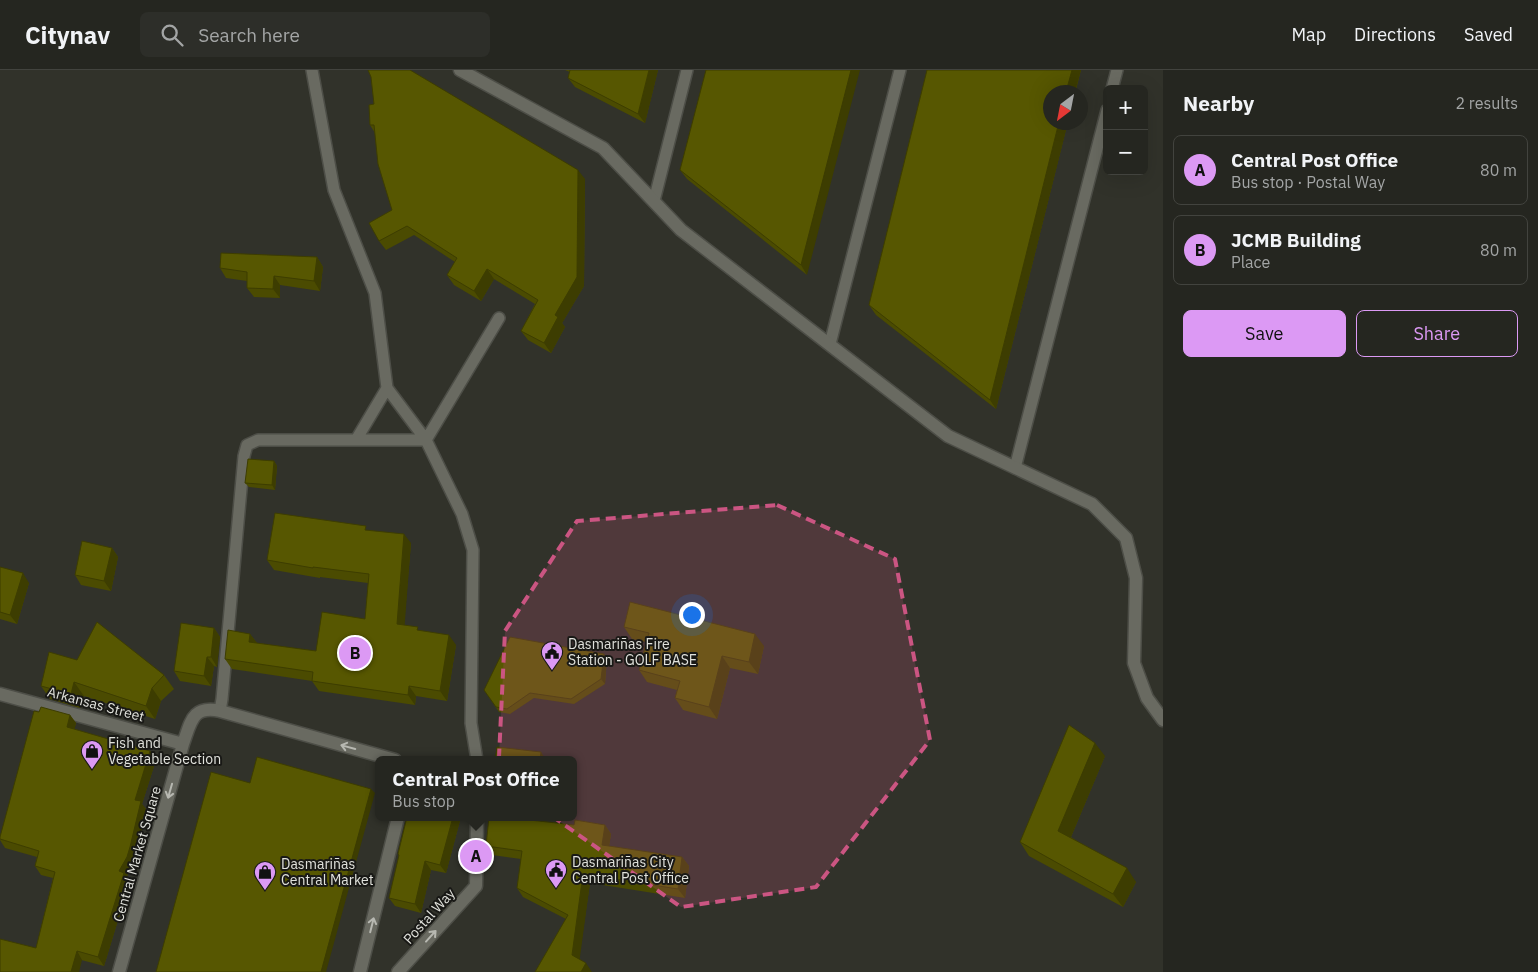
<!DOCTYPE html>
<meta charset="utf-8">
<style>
body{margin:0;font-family:"IBM Plex Sans",sans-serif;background:#2d2e29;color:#f1f3f6}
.controls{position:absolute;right:15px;top:15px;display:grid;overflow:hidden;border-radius:8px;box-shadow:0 5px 20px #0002}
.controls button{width:45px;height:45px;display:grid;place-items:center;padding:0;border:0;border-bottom:1px solid #42433e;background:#252620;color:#f1f3f6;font:25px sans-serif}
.compass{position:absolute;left:1043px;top:15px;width:45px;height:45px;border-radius:50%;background:#252620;box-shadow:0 5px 20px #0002;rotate:212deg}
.you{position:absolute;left:691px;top:544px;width:18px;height:18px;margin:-12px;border:4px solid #fff;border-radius:50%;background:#1a73e8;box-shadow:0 0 0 8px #1a73e833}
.badge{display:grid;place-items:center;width:32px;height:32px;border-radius:50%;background:#dc99f4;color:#111;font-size:16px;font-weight:700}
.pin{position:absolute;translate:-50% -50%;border:2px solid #fff;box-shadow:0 1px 5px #0006}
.popup{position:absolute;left:375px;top:686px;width:202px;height:65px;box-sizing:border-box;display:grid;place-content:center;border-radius:8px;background:#252620;filter:drop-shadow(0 1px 4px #0005);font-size:16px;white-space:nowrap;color:#a3a5a5}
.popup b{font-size:19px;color:#f1f3f6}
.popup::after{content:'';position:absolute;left:50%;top:100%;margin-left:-10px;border:10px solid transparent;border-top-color:#252620}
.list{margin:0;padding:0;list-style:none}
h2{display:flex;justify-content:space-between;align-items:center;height:65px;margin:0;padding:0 20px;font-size:21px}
h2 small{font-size:16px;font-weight:400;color:#a3a5a5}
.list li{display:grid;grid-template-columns:32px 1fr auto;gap:15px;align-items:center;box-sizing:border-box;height:70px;margin:0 10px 10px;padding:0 10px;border:1px solid #42433e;border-radius:8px}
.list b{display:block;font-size:19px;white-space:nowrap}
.list p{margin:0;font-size:16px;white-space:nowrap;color:#a3a5a5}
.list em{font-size:16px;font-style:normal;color:#a3a5a5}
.actions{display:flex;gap:10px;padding:15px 20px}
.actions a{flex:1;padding:11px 0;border:1px solid #dc99f4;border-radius:8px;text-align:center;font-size:18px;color:#dc99f4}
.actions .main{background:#dc99f4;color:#111}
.icon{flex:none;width:28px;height:28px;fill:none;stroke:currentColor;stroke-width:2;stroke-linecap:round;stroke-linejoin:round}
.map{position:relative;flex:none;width:1163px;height:902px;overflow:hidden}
header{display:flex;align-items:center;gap:30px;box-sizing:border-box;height:70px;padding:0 25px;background:#252620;border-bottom:1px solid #42433e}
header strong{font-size:24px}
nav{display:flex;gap:28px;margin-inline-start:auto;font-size:18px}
.search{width:350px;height:45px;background:#2d2e29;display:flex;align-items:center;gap:12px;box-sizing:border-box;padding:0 18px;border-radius:8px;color:#a3a5a5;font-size:19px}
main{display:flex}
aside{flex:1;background:#252620}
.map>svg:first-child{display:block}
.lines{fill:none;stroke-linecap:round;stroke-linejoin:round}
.service-casing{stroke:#4d4e47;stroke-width:14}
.minor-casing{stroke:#4d4e47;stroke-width:15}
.tertiary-casing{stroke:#4d4e47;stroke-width:15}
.service{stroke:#696a61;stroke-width:11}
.minor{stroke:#696a61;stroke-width:12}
.tertiary{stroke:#696a61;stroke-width:12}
.wall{fill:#4b4b01}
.shaded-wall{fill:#3d3d01}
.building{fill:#575701;stroke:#3d3d01}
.oneway{stroke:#b7b8b1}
.marked{fill:#cb5582;fill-opacity:0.2;stroke:#cb5582;stroke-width:4;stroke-dasharray:10 6;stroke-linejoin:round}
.labels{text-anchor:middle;stroke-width:4;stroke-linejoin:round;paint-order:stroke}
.poi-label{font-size:14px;fill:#e1e2dc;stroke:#191916;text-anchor:start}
.street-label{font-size:14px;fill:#e1e2dc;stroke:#191916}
</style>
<header>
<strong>Citynav</strong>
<div class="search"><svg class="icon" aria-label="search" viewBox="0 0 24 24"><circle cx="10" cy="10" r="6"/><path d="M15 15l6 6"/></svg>Search here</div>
<nav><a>Map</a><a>Directions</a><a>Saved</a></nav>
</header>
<main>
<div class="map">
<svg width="1163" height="902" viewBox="0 0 1163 902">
<rect width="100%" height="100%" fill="#31322a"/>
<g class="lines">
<g class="service-casing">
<path id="service" d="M312,0L334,120L375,223L387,318L426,370L462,444L473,480L471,653L477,690
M1112,19L1117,0
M654,131L687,0
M830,274L900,0
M356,370L387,318
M426,370L499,248
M1015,398L1107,40
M220,641L222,629L244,386L247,375L258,370H426"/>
</g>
<g class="minor-casing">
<path id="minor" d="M460,0L603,78L681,160L948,366L1092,434L1126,468L1136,508L1134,593L1147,628L1163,650
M398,902L476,816L477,747"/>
</g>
<g class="tertiary-casing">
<path id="tertiary" d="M0,624L183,674
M119,902L183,674C191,652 192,635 220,641L395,690
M360,902L398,747"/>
</g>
<use href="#service" class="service"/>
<use href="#minor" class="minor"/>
<use href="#tertiary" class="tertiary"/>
</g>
<path class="wall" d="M565,0H658L645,53L575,17L568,8L570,2Z
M706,0L807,205L687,109L680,100Z
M927,0H1081L996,339L876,245L869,235Z
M371,7L585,109L584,216L562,253L565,257L551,283L528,270L521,261L535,234L494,209L481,231L454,215L447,205L455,192L414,165L386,180L379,171L392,140L375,63L370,55L374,34Z
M317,187L323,197L320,221L280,215V228L254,227L247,218V211L226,208L220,198Z
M274,391L277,396L275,420L249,417L245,413Z
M369,460L411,473L404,555L456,575L447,631L416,626L415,635L319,621L312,611L232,599L225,589L250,564L257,573L316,581L365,549L368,513L320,507V508L274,500L267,490Z
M112,478L118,487L111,521L81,515L75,505Z
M0,497L29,513L17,554L0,549Z
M624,557L764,576L758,604L730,598L717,649L683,640L675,628L677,620L647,612L639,600L646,572L632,569Z
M214,558L220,567L217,597L214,596L211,616L180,611L174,601Z
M607,588L605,614L574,634L534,628L510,644L499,642L484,620Z
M77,590L164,605L174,619L161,631L155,649L84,626L80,638L50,629L41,616Z
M70,645L76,653L74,660L150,681L156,690L142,734L146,739L136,786L133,795L127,806L130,811L104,896L36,878L53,808L41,805L35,796L37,787L5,778L0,770V767Z
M1105,686L1071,767L1136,812L1123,837L1029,786L1020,772Z
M407,747H461L446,803L431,800L421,843L395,836L389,828L399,786L398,784Z
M574,755H605L611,764L609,776L682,787L689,796L685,828L590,813L579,889L535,902L566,849L523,827L517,818L521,789L492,785L486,776Z"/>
<path class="shaded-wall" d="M649,0H658L645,53L638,44Z
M851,0H860L807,205L801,195Z
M1072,0H1081L1075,22H1066Z
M1059,52H1068L996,339L990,330Z
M578,100L585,109L584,216L562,253L565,257L551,283L544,273L555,245Z
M317,187L323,197L320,221L314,211Z
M487,199L494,209L481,231L474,221Z
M274,206L280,215V228L273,219Z
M274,391L277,396L275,420L272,415Z
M404,464L411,473L404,563L397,554Z
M112,478L118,487L111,521L104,511Z
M23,503L29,513L17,554L10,545Z
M214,558L220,567L217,597L211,587Z
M250,564L257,573L249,572Z
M755,564L764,576L758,604L749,592Z
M449,565L456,575L447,631L440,621Z
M604,584L607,588L605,614L601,609Z
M722,586L730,598L717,649L709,637Z
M207,587L214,596L211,616L204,606Z
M74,612L84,626L80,638L71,624Z
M409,616L416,626L415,635L408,625Z
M152,618L161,631L155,649L146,636Z
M70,645L76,653L73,666L67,657Z
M1095,673L1105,686L1068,774L1058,761Z
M150,681L156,690L142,734L146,739L136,786L133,795L127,806L130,811L104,896L98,887L135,730Z
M541,682L546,690H540Z
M371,719L375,723L326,902H321Z
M453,747H461L446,803L440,795Z
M605,755L611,764L608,784L602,775Z
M682,787L689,796L685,828L678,819Z
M425,791L431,800L421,843L415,834Z
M1127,798L1136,812L1123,837L1113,824Z
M583,804L590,813L579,894L572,885Z
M77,881L82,890L79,902H71Z
M586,893L592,902H580Z"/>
<path class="building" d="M368,0H410L578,100L577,207L555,245L558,247L544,273L521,261L538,230L487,199L474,221L447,205L457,188L407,156L379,171L369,153L392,140L378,94L374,55H370L369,35L374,34L371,7Z
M570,0H649L638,44L568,8Z
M706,0H851L801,195L680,100Z
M927,0H1072L1066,22H1050V52H1059L990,330L869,235Z
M221,183L317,187L314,211L274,206L273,219L247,218V202L220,198Z
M248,389L274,391L272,415L245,413Z
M275,443L366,456L365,460L404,464L397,554L418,557L417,560L449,565L440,621L409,616L408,625L312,611L313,602L225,589L228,560L250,564L249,572L316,581L322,542L365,549L369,504L313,497V498L267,490Z
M82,471L112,478L104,511L75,505Z
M0,497L23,503L10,545L0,542Z
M630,532L755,564L749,592L722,586L709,637L675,628L680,611L639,600L649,563L624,557Z
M97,552L164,605L152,618L146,636L74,612L71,624L41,616L49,582L77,590Z
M181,553L214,558L211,587H207L204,606L174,601Z
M510,567L604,584L601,609L571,629L530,623L507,639L496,637L484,620Z
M41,637L70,645L67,657L150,681L135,730L141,731L130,777L127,787L119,801L124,803L98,887L77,881L71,902H0V869L36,878L55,802L35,796L39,781L0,769V767L34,641L39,642Z
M1069,655L1095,673L1058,761L1127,798L1113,824L1020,772Z
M497,677L541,682L540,690H495Z
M257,687L371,719L321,902H156L211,702L250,713Z
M407,747H453L440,795L425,791L415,834L389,828L399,785L398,784Z
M489,747H503L574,755L575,750L605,755L602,775L682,787L678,819L583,804L572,885L586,893L581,902H535L568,845L517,818L522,781L486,776Z"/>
<defs><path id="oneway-shaft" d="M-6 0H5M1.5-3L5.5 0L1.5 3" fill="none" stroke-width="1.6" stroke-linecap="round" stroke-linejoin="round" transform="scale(1.25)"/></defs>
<g class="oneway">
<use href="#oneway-shaft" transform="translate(348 677) rotate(-165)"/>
<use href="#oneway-shaft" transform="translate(170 721) rotate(106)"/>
<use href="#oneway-shaft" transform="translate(372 855) rotate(-76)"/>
<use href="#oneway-shaft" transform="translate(431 866) rotate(-48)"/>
</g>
<path class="marked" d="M777,435L895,489L930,670L816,817L681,837L498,708L505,561L577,451Z"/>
<defs>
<g id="civic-pin" transform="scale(1.125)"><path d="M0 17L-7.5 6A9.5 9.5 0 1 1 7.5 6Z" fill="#dc99f4" stroke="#191916"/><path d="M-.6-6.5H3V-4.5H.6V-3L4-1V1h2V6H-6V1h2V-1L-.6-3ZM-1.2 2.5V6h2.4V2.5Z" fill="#111"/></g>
<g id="shop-pin" transform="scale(1.125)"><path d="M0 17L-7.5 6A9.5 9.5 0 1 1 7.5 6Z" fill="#dc99f4" stroke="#191916"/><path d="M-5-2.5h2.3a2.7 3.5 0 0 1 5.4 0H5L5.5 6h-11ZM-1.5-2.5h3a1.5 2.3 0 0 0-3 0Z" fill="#111"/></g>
</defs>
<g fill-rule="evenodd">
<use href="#civic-pin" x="552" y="582"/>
<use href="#shop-pin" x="92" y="681"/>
<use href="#civic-pin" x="556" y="800"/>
<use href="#shop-pin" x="265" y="802"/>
</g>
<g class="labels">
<g class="poi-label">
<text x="568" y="579">Dasmariñas Fire<tspan x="568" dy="16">Station - GOLF BASE</tspan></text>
<text x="108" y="678">Fish and<tspan x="108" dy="16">Vegetable Section</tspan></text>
<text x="572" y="797">Dasmariñas City<tspan x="572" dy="16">Central Post Office</tspan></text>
<text x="281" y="799">Dasmariñas<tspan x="281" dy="16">Central Market</tspan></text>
</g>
<g class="street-label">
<text transform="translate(96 634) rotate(15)" y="5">Arkansas Street</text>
<text transform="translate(137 784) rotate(-74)" y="5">Central Market Square</text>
<text transform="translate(429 846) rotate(-48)" y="5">Postal Way</text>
</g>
</g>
</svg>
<div class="controls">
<button>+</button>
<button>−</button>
</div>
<svg class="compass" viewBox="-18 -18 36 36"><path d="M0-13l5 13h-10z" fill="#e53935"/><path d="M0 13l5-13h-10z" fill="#a3a5a5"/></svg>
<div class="you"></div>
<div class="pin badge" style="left:476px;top:786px">A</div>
<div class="popup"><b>Central Post Office</b>Bus stop</div>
<div class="pin badge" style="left:355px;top:583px">B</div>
</div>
<aside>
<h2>Nearby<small>2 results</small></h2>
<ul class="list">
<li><span class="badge">A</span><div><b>Central Post Office</b><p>Bus stop · Postal Way</p></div><em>80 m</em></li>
<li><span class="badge">B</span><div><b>JCMB Building</b><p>Place</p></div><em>80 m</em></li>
</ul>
<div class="actions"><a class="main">Save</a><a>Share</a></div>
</aside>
</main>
